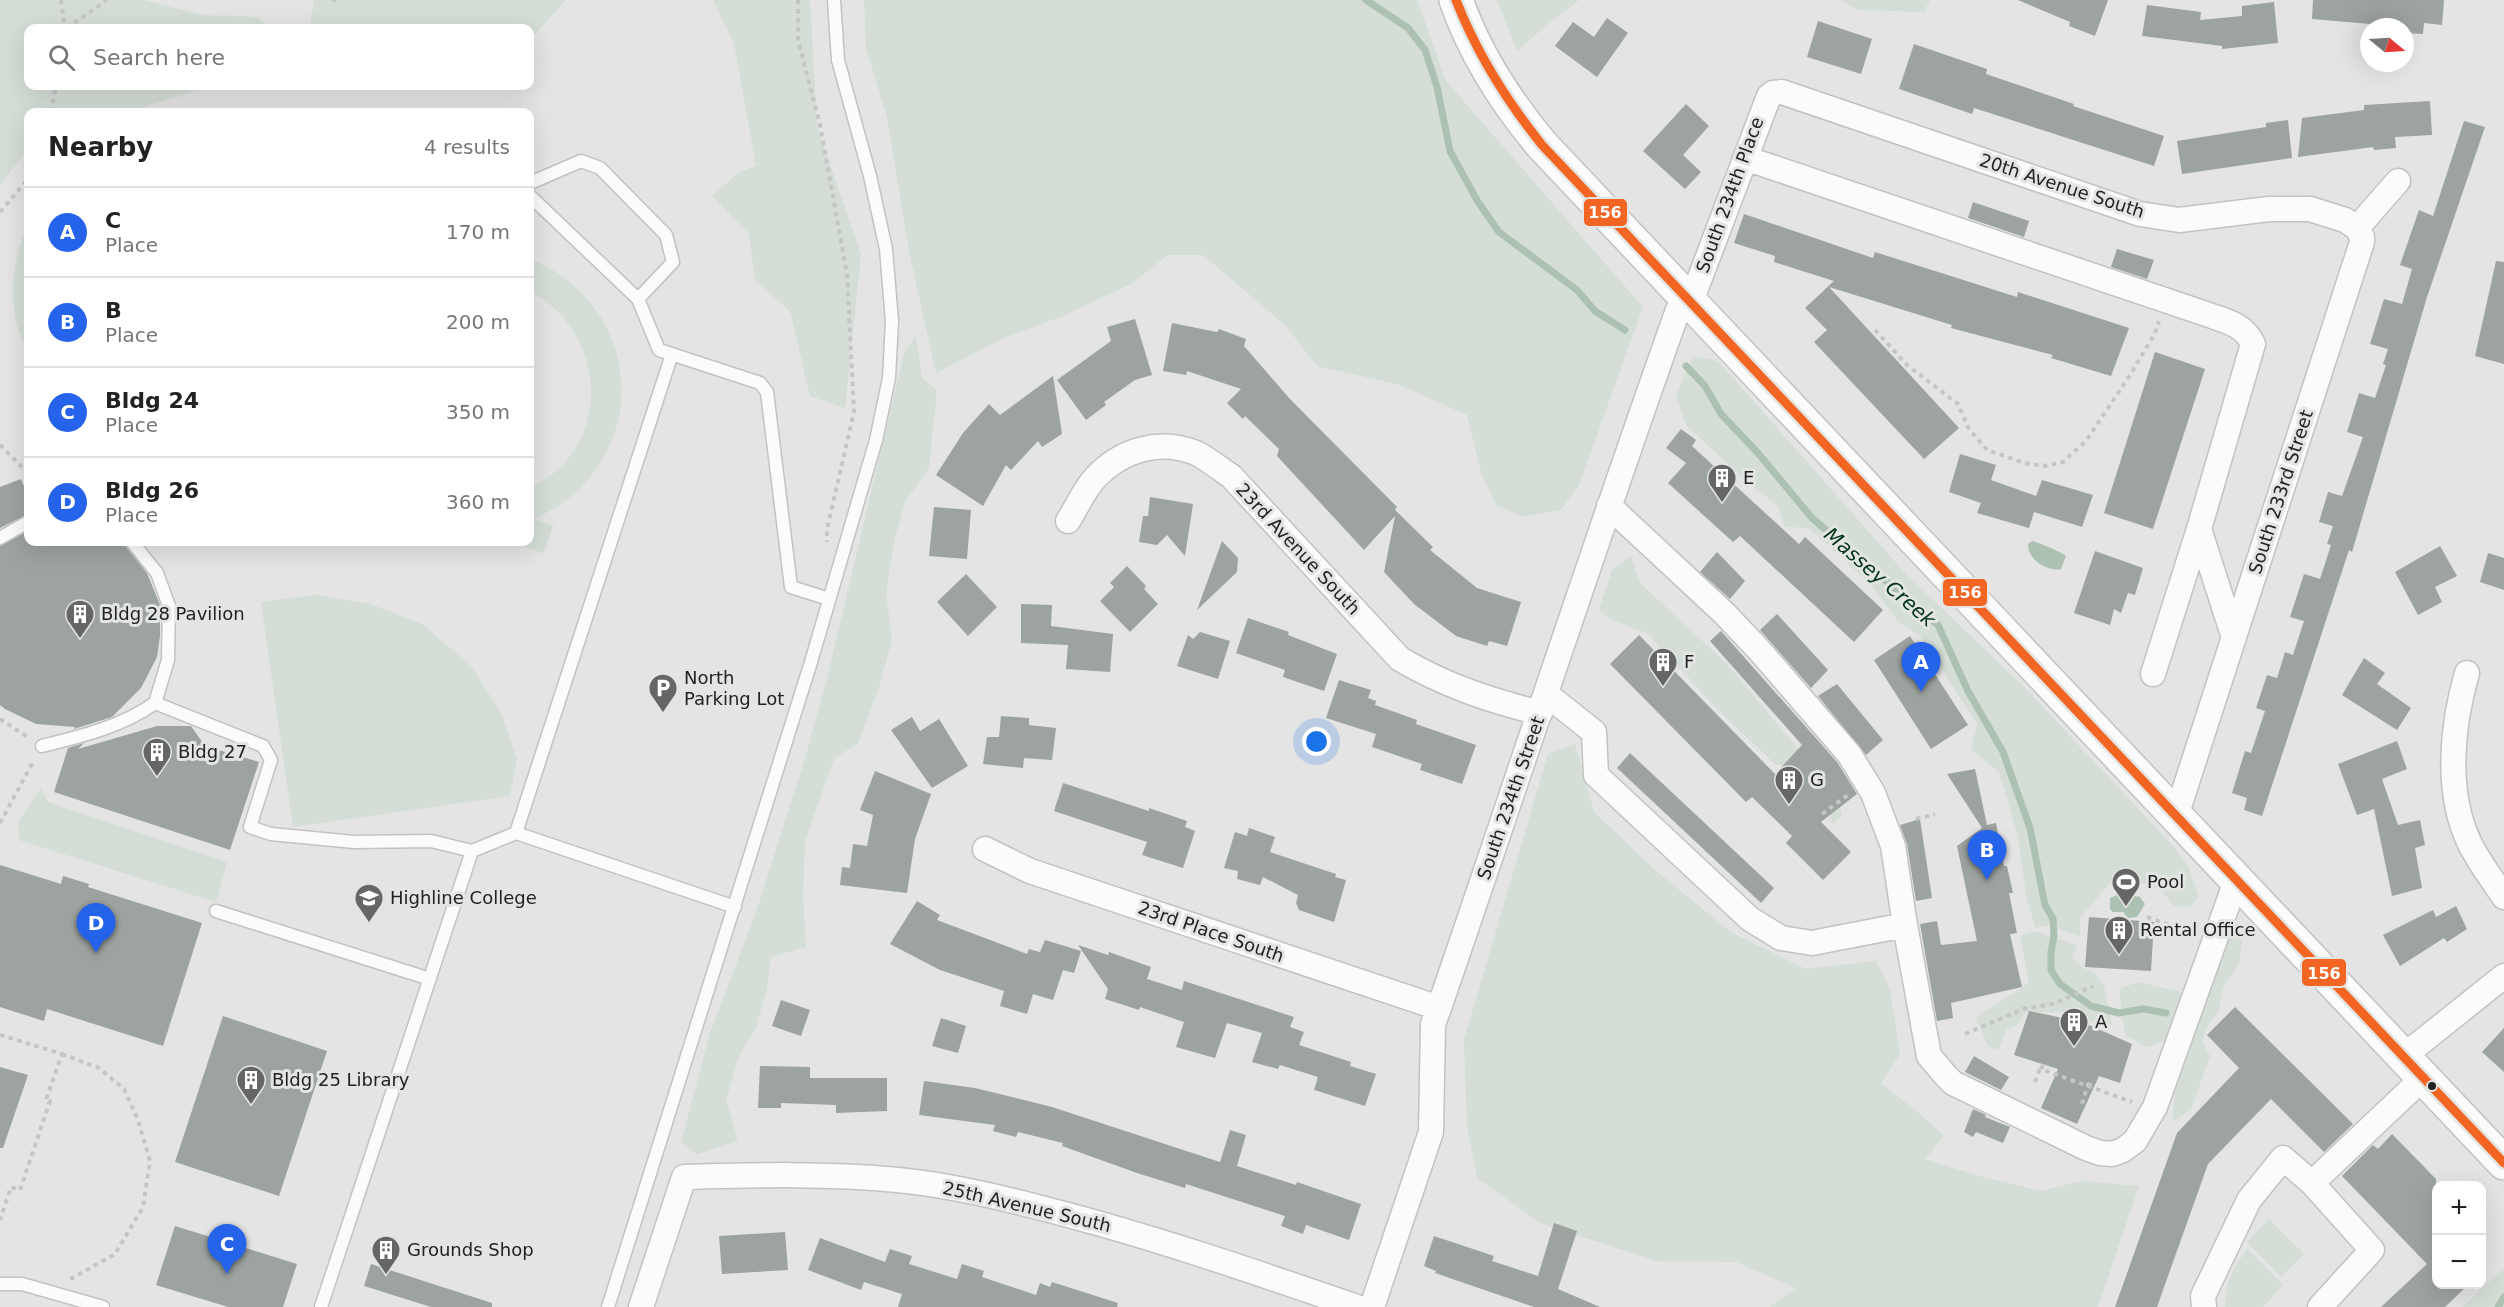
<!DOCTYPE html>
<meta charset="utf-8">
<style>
body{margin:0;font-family:"DejaVu Sans",sans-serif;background:#f2f2f2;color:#222}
.controls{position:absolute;right:18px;bottom:18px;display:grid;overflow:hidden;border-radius:12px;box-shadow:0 6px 24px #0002}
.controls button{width:54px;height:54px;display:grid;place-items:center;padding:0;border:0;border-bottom:2px solid #e0e0e0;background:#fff;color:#222;font:30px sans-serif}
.compass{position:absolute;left:2360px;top:18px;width:54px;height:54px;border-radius:50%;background:#fff;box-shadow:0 6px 24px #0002;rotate:108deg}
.you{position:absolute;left:1317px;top:742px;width:21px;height:21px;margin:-15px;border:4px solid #fff;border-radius:50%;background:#1a73e8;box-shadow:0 0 0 9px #1a73e833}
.badge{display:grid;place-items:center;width:39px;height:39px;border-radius:50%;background:#2563eb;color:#fff;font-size:20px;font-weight:700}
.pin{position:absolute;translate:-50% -50px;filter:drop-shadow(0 2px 3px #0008)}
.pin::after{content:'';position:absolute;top:32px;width:21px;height:18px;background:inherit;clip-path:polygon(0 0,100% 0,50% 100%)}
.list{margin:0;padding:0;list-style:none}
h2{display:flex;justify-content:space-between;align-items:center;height:78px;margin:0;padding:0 24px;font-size:26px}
h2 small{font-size:20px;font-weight:400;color:#767676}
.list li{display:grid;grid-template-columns:39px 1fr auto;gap:18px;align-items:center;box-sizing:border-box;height:90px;padding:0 24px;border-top:2px solid #e0e0e0}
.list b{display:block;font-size:22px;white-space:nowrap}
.list p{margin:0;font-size:20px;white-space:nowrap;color:#767676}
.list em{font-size:20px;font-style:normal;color:#767676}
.icon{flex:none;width:33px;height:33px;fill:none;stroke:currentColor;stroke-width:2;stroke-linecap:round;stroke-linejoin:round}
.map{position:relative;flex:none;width:2504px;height:1307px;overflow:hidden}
.search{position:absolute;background:#fff;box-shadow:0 6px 24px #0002;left:24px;top:24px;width:510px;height:66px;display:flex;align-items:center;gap:15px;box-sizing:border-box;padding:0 21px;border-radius:12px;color:#767676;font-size:22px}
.panel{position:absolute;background:#fff;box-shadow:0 6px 24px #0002;left:24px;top:108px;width:510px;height:438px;border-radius:12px}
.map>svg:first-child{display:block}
.green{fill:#d4ddd6}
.water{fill:#adc1b2}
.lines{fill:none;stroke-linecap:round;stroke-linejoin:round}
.stream{stroke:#adc1b2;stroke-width:7}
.building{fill:#9da39f}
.lane-casing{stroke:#c2c2c2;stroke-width:15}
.street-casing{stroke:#c2c2c2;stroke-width:27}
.primary-casing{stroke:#c2c2c2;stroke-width:36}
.path{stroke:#c5c5c5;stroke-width:4;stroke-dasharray:4.5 4.5;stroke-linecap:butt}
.lane{stroke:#fbfbfb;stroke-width:12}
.street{stroke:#fbfbfb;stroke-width:24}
.primary{stroke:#fbfbfb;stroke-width:33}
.path-bridge{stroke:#c5c5c5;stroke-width:4;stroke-dasharray:4.5 4.5;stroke-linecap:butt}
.bus-1-casing{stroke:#e3e5e3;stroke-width:14}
.bus-1{stroke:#f26522;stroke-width:9}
.bus-dot{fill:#212221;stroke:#e3e5e3;stroke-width:2}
.labels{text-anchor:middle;stroke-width:6;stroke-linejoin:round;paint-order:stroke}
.street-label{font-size:18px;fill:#212221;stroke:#e3e5e3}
.poi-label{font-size:18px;fill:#212221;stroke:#e3e5e3;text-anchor:start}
.water-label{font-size:20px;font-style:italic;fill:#013416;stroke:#e3e5e3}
.line-badge{stroke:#e3e5e3;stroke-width:2}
.badge-label{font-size:16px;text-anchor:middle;font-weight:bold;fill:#fff}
</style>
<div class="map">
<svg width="2504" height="1307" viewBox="0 0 2504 1307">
<rect width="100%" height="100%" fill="#e4e4e4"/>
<path class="green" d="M0,0H144L202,15L258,17L268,28H28V86H211L128,112H28V149L0,185Z
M314,0H566L530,40V28H310Z
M713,0H810L817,127L861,254L845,408L810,396L790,311L755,280L749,234L712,196L739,172L756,166L734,43Z
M864,0H1417L1446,81L1643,307L1579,485L1561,510L1523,517L1496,505L1481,472L1467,415L1400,385L1317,366L1286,326L1203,255H1168L1131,284L1063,316L1004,338L936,373L909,251L887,117L866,48Z
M1497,0H1579L1548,24L1517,51Z
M1841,0H1930L1924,12L1858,10Z
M28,225V353C7,312 9,266 28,225Z
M530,259C623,295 653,410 583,485C570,500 552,510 534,519L553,525L544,553L505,542H530V488C615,448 608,333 530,291Z
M916,336L922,378L937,390L929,468L905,502L894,541L886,593L892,640L878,691L858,743L834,759L805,841L803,898L806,947L771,957L767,989L755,1030L739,1055L726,1100L738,1141L697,1154L681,1142L710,1033L755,915L803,765L826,683L904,353Z
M1693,356L1718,361L1905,573L2023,686L2176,849L2188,866L2199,897L2190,907L2174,906L2161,890L2139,882L2115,877L2080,918V937L2049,925L2035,928L2026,894L2018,836L1999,772L1971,749L1977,724L1921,637L1899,622L1870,584L1809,528L1785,527L1778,506L1745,480L1686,425L1676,396Z
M1631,556L1640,583L1727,664L1836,794L1842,815L1833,824L1825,805L1791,767L1775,764L1723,715L1647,633L1611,620L1599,610L1612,570Z
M315,595L370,604L422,624L471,666L501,713L517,759L510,796L293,827L261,602Z
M1575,744L1594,812L1655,870L1732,933L1806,969L1876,961L1890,989L1900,1054L1881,1083L1920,1114L1944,1136L1925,1159L1979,1176L2041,1191L2081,1181L2139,1186L2098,1307H1769L1796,1288L1736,1262L1657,1261L1540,1223L1477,1178L1467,1127L1464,1040L1548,754Z
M41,788L48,802L227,862L216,902L19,840L18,822Z
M2231,929L2243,935L2239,964L2223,987L2219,1011L2208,1025L2202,1041L2210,1056L2191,1110L2172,1122L2175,1092L2191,1047L2199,1013Z
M2035,931L2077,945L2072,958L2083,968L2094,972L2104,985L2112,1025H2098L2070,1009C2055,1016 2041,1010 2026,1012L2018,1024L2006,1030L1998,1050L1988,1046L1976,1018C1993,1004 2013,996 2029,982L2020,936Z
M2138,982L2182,992L2178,1011L2165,1041L2147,1047L2125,1035L2119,989Z
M2269,1219L2304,1254L2281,1277L2247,1242Z
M2247,1249L2283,1285L2263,1307H2225C2226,1281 2232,1270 2247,1249Z
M2504,1269V1307H2462L2501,1271Z"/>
<path class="water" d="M2032,541C2038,542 2061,552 2066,556L2061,569C2047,572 2027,559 2028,544Z
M2117,895L2129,900L2135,896L2140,897L2145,904L2137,917L2128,918L2123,912H2113L2110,909V898Z"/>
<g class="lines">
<path class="stream" d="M1366,0L1408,28L1425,50L1437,87L1450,151L1478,202L1499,232L1577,290L1595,311L1625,330
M1686,366L1705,386L1721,414L1758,453L1812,518L1938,625L1968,691L2003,752L2030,828L2045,905L2053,919L2054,936L2051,952V970L2060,984L2091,1006L2119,1013L2143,1009L2166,1013
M2498,1307L2504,1297"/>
</g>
<path class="building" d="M2018,0H2108L2095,36L2069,26L2070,22Z
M2313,0H2444L2442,25L2424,23L2423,34L2405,33V27L2312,19Z
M2274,2L2278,43L2222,49V46L2142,36L2147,5L2201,12L2200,20L2242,16V6Z
M1607,18L1628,33L1597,77L1555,46L1573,22L1594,37Z
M1818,21L1872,39L1861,74L1807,57Z
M1914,44L1987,69L1986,74L2074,104L2073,106L2164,136L2154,166L1974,108L1972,114L1899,89Z
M2430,101L2432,135L2395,137L2396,148L2374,150L2373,147L2298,157L2302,118L2364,110V105Z
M1686,104L1709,126L1683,155L1701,172L1685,189L1643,151Z
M2288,120L2292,158L2182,174L2177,141L2266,127V123Z
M2464,121L2485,127L2427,297L2352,552L2349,550L2262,816L2244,810L2247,798L2232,793L2245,751L2251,753L2265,711L2256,708L2267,675L2277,678L2285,652L2293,655L2304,621L2290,617L2304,574L2320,579L2331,545L2327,544L2333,526L2319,522L2328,492L2342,496L2363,437L2347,432L2359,393L2375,398L2386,365L2383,364L2388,349L2370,344L2384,299L2402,304L2412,269L2400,265L2419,210L2433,216Z
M1973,202L2029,221L2024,237L1968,218Z
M1744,214L1873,258L1875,252L2017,297L2018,292L2129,328L2111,376L2051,358L2053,355L1951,328L1952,325L1829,287L1959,428L1924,459L1814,342L1827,330L1805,308L1834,281L1774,262L1775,256L1734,243Z
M2117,249L2154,260L2147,279L2111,267Z
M2496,261L2504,262V364L2475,356Z
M1135,319L1152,375L1135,380L1104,402L1106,405L1086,420L1057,380L1111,341L1107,327Z
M1172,323L1217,332L1219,329L1246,339L1244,346L1290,399L1397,507L1395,510L1433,547L1430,550L1477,588L1521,602L1507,646L1489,641L1487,646L1456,636L1414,604L1384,572L1395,516L1364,550L1277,456L1279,449L1245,416L1243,419L1227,403L1241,389L1187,371L1186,375L1163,371Z
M2155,352L2205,369L2153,529L2104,513Z
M1053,376L1062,434L1042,447L1038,441L1011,470L1006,465L983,506L936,475L963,433L989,404L1000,415Z
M1681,429L1696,440L1692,446L1799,544L1805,537L1883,610L1854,642L1740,536L1733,542L1668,483L1686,463L1666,448Z
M1960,454L1996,465L1991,480L2036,496L2042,480L2093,495L2082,527L2034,512L2029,528L1977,513L1981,503L1949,492Z
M21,479L28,496V514L0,528V487Z
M1150,497L1193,504L1185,556L1167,535L1157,545L1139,542L1143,516H1148Z
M934,507L971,510L967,559L929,556Z
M28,531V542H124L126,547L147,573L160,605V636L157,657L141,688L112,717L74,729L75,727L36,724L5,709L0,705V546Z
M1222,541L1238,558L1237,572L1197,610Z
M2440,546L2457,576L2435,587L2442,602L2418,615L2395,572Z
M2095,551L2143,568L2135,595L2128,593L2121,613L2114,609L2110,625L2074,613Z
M1717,552L1745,581L1730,599L1700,572Z
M2488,553L2504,558V590L2480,582Z
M1127,566L1146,586L1144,589L1158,604L1130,632L1100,601L1114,587L1110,583Z
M966,574L997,607L968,636L937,602Z
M1021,604L1052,605L1051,626L1113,634L1110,672L1066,669L1068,645L1021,643Z
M1777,614L1828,670L1811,688L1760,630Z
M1248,618L1289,632L1288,635L1337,654L1324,691L1283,677L1285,670L1236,653Z
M1721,631L1837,762L1857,794L1821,822L1851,852L1823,880L1786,843L1792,836L1752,797L1746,802L1610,664L1639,635L1775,774L1802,745L1710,641Z
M1200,632L1230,641L1218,679L1177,666L1188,635L1193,639Z
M1910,636L1968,725L1931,749L1874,660Z
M2364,658L2385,673L2377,684L2411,708L2397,730L2342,695Z
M1339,680L1371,690L1368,698L1376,701L1375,705L1417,720L1416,724L1476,745L1462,784L1420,770L1422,764L1372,747L1376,734L1326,718Z
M1837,684L1883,740L1866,755L1818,696Z
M1001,716L1029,718V725L1056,728L1052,760L1024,758L1023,768L983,764L987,737H999Z
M912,717L920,731L939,719L968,766L932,788L891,730Z
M157,726H191L205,746L259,762L230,850L54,792L68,748L84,743L78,749Z
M2397,741L2407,769L2382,779L2398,825L2420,820L2425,845L2415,848L2422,888L2392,896L2374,809L2357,815L2338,764Z
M1630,753L1774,888L1761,903L1617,768Z
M1975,769L1987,825L1996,823L2004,866H2007L2013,893H2009L2017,933L2010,934L2022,987L1951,1003L1953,1018L1937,1021L1920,924L1937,921L1941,945L1977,941L1957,846L1982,828L1947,774Z
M875,771L931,794L915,839L907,893L840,885L842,867L850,868L853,844L867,846L873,815L860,810Z
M1063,783L1149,811V808L1187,821L1185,827L1195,831L1183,868L1142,855L1147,842L1054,811Z
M1920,819L1932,898L1916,901L1907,844L1900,825Z
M1249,828L1275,837L1270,852L1336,874L1335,877L1346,880L1334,922L1299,910L1296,903L1298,895L1263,877L1260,885L1237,879L1238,871L1224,868L1235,832L1247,836Z
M0,865L61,884L63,876L89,884L88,887L202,923L163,1046L47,1009L44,1021L0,1007Z
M917,901L940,915L937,920L1027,954L1029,949L1040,952L1045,940L1081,951L1074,973L1063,970L1053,1000L1033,994L1027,1014L1000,1006L1004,991L940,970L890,944Z
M2456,906L2467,929L2447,942L2444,938L2400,966L2383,935L2433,910L2436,917Z
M2089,917L2154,922L2151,971L2085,967Z
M1078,945L1108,955L1109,952L1151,967L1147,979L1182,990L1184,981L1294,1017L1290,1027L1304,1032L1299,1045L1351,1062L1350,1066L1376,1074L1365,1106L1314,1090L1318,1077L1280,1065L1278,1069L1252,1062L1262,1033L1227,1023L1215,1058L1176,1047L1184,1022L1140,1007L1139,1010L1105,999L1108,989Z
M781,1000L810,1010L801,1036L772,1026Z
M2235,1007L2353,1124L2324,1152L2271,1099L2208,1164L2157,1307H2115L2177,1133L2239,1068L2207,1035Z
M2029,1011L2082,1022L2132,1044L2120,1083L2099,1076L2077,1124L2041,1108L2058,1069L2014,1055Z
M223,1016L327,1051L279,1196L175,1162Z
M941,1018L966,1026L958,1053L932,1046Z
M2504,1028V1072L2482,1052Z
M1974,1056L2009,1077L2001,1090L1965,1072Z
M760,1066L810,1067V1078H887V1111L836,1113V1105L781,1103V1108H758Z
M0,1067L28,1075L3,1148H0Z
M924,1081L975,1088L1052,1107L1220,1162L1230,1130L1246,1135L1237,1166L1296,1185L1297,1182L1361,1204L1349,1240L1306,1225L1303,1234L1281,1226L1285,1216L1186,1184L1185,1188L1137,1173L1062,1146L1063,1143L1018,1132L1016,1137L993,1131L995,1125L919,1115Z
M1973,1109L1986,1115L1985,1117L2010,1127L2003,1143L1976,1132L1973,1137L1964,1132Z
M2392,1134L2436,1179V1284H2469L2445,1307H2381L2427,1264L2342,1176L2373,1145L2378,1149Z
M1554,1223L1577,1231L1558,1289L1600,1307H1534L1435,1273L1436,1271L1424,1266L1434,1236L1494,1256L1492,1261L1538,1276Z
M175,1226L297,1264L283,1307H228L156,1285Z
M785,1232L788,1270L722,1274L719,1236Z
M820,1238L885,1262L890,1249L912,1256L909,1264L957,1279L962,1264L984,1271L982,1277L1036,1295L1040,1283L1050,1287L1052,1282L1118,1303L1117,1307H898L902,1294L864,1282L861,1290L808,1270Z
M371,1264L492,1303V1307H431L364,1286Z"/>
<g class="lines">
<g class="lane-casing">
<path id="lane" d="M530,183L581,161L600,168L666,235L673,262L638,299
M530,196L638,299L659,350L760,383L767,392L791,587L829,599
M0,538L28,522
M132,542L157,573L169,606L168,660L155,703
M42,746C82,736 121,727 155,703L263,746L271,760L250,827L271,834L354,842L431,841L472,851L516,833L735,907
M516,833L672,354
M216,911L430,979
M0,1284H22L103,1307
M321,1307L472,851
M608,1307L811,662L876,440L889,378L892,321L886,249L870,176L838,60L834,0"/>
</g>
<g class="street-casing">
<path id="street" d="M1745,158L2212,316C2229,322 2245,326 2253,344L2199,529L2234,638
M1609,506L1725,614L1759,650L1849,754L1873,793L1893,846L1905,925L1929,1056L1946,1076L1953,1083L2086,1148L2100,1153L2112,1154L2123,1150L2135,1141L2155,1107L2236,881
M1068,521C1077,507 1084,490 1095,478C1121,450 1160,438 1196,453C1208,459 1220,469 1231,476L1400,659C1446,686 1489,700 1540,713
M2467,673C2452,725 2445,791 2469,842C2478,861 2492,879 2504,897
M2153,674L2199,529
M1546,694L1594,732L1596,775L1750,919L1781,938L1812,943L1905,925
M2176,816L2362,242V237L2357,228L2398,181
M985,849L1030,871L1439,1008
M2405,1055L2504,976
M2312,1183L2424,1077
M641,1307L684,1177C756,1175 827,1173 898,1180C949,1185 999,1197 1049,1210C1154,1237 1255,1272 1357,1307
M1372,1307L1431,1132L1433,1024L1439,1008C1519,776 1595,542 1678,310L1695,291L1769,96L1773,93L1782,92L2140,214L2179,220L2269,209H2310L2345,220L2357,228
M2204,1307L2203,1296L2249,1200L2283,1158L2312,1183L2372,1250L2320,1307"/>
</g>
<g class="primary-casing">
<path id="primary" d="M1456,0C1475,54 1505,101 1542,145L2504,1163"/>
</g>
<path class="path" d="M61,0L65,28
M332,0H336
M798,0V40L820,125L847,274L854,412L827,529V542
M67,28L107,0
M51,112L56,86
M0,212L28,179
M1875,330L1907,365L1958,404L1969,429L1987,450L2024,463L2044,466L2063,462L2086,441L2132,372L2155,333L2159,321
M0,445L28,473
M0,719L29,738
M1822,814L1848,795
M1916,819L1935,814
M0,823L34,760
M2147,917L2175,927L2171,939
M1965,1034L2023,1009L2053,1004L2093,986
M0,1035L62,1054L46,1100L50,1101L20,1190L11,1187L0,1220
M62,1054L99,1068L124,1089L138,1120L150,1161L143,1207L115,1254L69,1280
M2043,1065L2041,1069L2132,1102
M2035,1082L2040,1068
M2089,1087L2091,1081"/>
<use href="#lane" class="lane"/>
<use href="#street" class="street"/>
<use href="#primary" class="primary"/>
<path class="path-bridge" d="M2082,1104L2089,1080"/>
<g class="bus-1-casing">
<path id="bus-1" d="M1456,0C1477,54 1506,100 1542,145L2504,1163"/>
</g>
<use href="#bus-1" class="bus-1"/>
</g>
<defs>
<g id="building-pin" transform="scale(1.5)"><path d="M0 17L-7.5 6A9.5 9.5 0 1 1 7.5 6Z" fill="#656665" stroke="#e3e5e3"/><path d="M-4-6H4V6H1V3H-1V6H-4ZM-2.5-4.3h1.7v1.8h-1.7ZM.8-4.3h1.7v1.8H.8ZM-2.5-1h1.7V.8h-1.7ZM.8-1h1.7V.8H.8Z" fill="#fff"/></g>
<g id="parking-pin" transform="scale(1.5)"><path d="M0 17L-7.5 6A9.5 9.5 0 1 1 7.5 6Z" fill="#656665" stroke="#e3e5e3"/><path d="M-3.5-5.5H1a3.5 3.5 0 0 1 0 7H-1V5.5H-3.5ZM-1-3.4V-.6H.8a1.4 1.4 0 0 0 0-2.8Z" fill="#fff"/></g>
<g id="stadium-pin" transform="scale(1.5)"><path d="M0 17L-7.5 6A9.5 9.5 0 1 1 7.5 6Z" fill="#656665" stroke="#e3e5e3"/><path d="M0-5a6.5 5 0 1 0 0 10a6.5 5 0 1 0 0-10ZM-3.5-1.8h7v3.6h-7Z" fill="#fff"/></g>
<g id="university-pin" transform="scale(1.5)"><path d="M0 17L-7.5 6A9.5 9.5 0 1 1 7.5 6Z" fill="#656665" stroke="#e3e5e3"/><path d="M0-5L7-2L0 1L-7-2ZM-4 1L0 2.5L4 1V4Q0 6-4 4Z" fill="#fff"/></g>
</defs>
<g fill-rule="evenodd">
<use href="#building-pin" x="1722" y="478"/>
<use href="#building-pin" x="80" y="614"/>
<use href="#building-pin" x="1663" y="662"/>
<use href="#parking-pin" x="663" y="688"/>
<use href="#building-pin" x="157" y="752"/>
<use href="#building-pin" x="1789" y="780"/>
<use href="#stadium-pin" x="2126" y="882"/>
<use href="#university-pin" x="369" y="898"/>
<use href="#building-pin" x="2119" y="930"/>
<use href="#building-pin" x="2074" y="1022"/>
<use href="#building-pin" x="251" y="1080"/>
<use href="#building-pin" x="386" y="1250"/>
</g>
<circle class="bus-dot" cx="2432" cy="1086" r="5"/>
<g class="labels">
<g class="street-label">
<text transform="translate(2062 186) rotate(18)" y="6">20th Avenue South</text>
<text transform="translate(1730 195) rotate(-70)" y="6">South 234th Place</text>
<text transform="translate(2281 492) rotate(-72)" y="6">South 233rd Street</text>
<text transform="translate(1298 549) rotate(47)" y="6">23rd Avenue South</text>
<text transform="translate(1511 798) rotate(-71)" y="6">South 234th Street</text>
<text transform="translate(1211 932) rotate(19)" y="6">23rd Place South</text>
<text transform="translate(1027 1207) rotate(13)" y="6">25th Avenue South</text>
</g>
<g class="poi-label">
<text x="1743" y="484">E</text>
<text x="101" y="620">Bldg 28 Pavilion</text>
<text x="1684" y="668">F</text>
<text x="684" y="684">North<tspan x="684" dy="21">Parking Lot</tspan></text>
<text x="178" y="758">Bldg 27</text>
<text x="1810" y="786">G</text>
<text x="2147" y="888">Pool</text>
<text x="390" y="904">Highline College</text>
<text x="2140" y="936">Rental Office</text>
<text x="2095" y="1028">A</text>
<text x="272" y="1086">Bldg 25 Library</text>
<text x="407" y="1256">Grounds Shop</text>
</g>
<g class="water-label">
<text transform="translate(1880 577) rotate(41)" y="7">Massey Creek</text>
</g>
</g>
<g class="line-badge">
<rect x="1583" y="198" width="45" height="29" rx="6" fill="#f26522"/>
<rect x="1942" y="578" width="46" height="29" rx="6" fill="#f26522"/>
<rect x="2301" y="958" width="46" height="29" rx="6" fill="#f26522"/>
</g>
<g class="badge-label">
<text x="1605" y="218">156</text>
<text x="1965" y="598">156</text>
<text x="2324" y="979">156</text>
</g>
</svg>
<div class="controls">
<button>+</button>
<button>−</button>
</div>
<svg class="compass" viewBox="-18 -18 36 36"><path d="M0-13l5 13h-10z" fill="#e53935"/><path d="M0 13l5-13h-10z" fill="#767676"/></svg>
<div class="you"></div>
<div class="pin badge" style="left:1921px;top:692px">A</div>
<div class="pin badge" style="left:1987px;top:880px">B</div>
<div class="pin badge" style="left:227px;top:1274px">C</div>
<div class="pin badge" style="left:96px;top:953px">D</div>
<div class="search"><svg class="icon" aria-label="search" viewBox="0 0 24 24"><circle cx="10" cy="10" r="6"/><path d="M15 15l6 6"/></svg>Search here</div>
<section class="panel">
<h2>Nearby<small>4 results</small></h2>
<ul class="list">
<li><span class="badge">A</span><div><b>C</b><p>Place</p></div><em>170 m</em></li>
<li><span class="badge">B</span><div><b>B</b><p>Place</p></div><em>200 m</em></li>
<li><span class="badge">C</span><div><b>Bldg 24</b><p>Place</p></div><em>350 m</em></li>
<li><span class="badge">D</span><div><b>Bldg 26</b><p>Place</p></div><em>360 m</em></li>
</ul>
</section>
</div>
